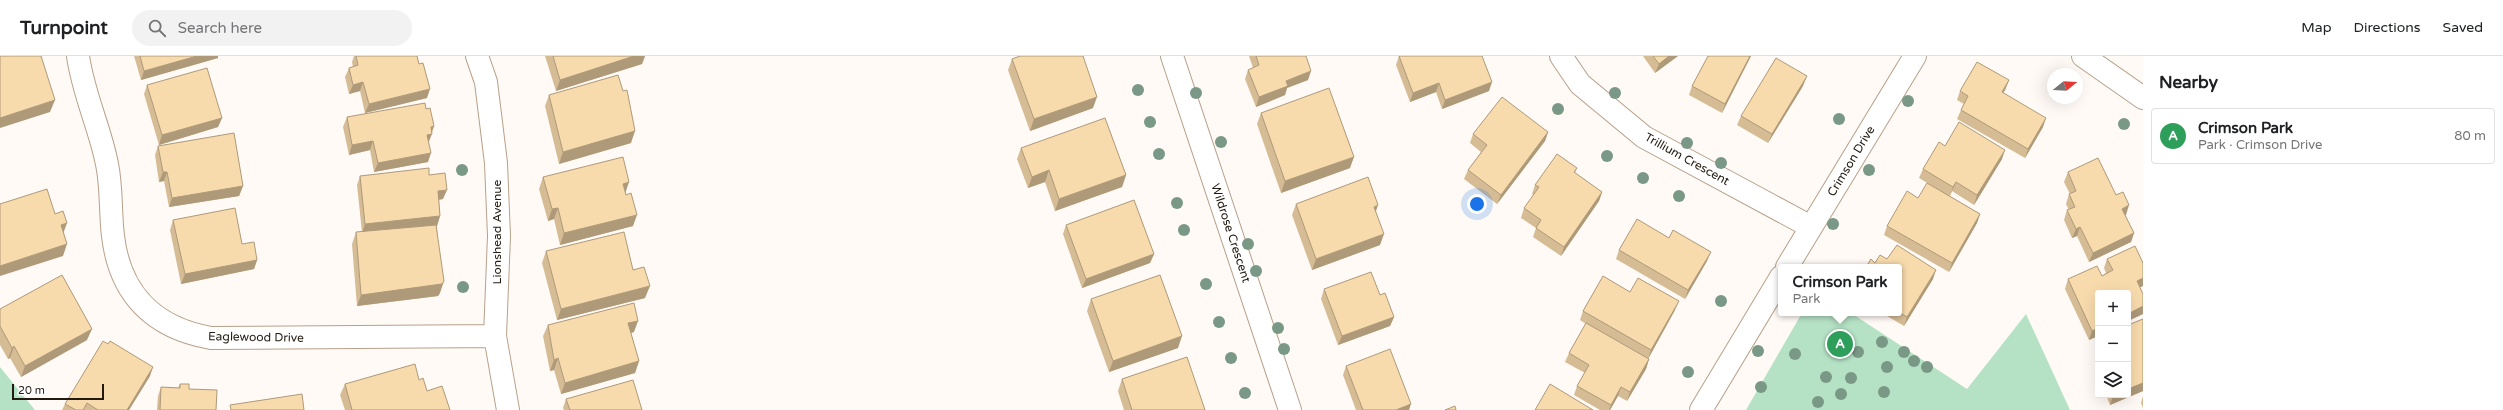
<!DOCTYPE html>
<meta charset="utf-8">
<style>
body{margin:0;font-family:"Varela Round",sans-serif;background:#f2f2f2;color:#202124}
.controls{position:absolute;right:12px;bottom:12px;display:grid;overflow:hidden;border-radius:4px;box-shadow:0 4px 16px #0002}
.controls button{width:36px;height:36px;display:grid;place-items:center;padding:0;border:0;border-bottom:1px solid #e0e0e0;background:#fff;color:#202124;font:20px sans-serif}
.compass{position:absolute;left:2047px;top:12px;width:36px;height:36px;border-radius:50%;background:#fff;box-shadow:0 4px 16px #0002;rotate:72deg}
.scale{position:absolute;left:12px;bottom:10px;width:92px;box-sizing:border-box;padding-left:4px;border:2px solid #221a11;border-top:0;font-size:11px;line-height:14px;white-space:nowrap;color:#221a11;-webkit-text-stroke:3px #fff;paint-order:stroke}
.you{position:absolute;left:1477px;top:148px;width:14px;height:14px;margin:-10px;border:3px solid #fff;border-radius:50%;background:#1a73e8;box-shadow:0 0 0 6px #1a73e833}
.badge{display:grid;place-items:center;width:26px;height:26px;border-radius:50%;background:#7c3aed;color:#fff;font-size:13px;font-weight:700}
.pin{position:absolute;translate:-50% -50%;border:2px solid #fff;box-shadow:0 1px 4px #0006}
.popup{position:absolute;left:1778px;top:208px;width:124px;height:52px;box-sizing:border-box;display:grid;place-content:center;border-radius:4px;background:#fff;filter:drop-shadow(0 1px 3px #0005);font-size:13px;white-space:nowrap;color:#757577}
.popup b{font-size:15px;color:#202124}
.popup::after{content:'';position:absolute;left:50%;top:100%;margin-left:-8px;border:8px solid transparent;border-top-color:#fff}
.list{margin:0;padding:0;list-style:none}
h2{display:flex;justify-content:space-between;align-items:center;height:52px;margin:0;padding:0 16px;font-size:17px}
h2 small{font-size:13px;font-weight:400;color:#757577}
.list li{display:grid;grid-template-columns:26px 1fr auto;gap:12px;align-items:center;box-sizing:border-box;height:56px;margin:0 8px 8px;padding:0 8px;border:1px solid #e0e0e0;border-radius:4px}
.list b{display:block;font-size:15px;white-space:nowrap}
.list p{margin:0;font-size:13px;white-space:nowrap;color:#757577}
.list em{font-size:13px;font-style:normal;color:#757577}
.icon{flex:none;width:22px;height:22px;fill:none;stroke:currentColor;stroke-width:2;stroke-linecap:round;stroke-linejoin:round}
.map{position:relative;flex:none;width:2143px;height:354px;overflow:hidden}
header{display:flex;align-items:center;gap:24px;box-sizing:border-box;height:56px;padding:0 20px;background:#fff;border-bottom:1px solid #e0e0e0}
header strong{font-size:19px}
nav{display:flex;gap:22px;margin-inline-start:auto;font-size:14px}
.search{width:280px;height:36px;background:#f2f2f2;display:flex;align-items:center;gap:10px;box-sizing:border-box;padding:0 14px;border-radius:22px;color:#757577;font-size:15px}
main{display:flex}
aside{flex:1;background:#fff}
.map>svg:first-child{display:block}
.green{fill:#b5e2c5}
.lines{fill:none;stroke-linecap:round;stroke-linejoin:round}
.street-casing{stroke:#b7a08a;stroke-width:24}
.street{stroke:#fff;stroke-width:22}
.tree{fill:#7a9886}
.wall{fill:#d5bc95}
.shaded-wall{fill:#ae9979}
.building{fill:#f8dbad;stroke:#ae9979}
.labels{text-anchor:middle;stroke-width:3;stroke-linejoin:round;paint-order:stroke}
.street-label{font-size:12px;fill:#221a11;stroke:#fff}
</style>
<header>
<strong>Turnpoint</strong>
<div class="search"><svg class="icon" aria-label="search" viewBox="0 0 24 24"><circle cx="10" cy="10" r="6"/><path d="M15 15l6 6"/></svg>Search here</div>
<nav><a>Map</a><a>Directions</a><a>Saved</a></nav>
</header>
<main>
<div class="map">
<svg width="2143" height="354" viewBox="0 0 2143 354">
<rect width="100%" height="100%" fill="#fffaf5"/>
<path class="green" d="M1802,257H1851L1967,333L2026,258L2070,354H1746Z
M0,311L35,354H0Z"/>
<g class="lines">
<g class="street-casing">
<path id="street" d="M78,0C83,37 100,72 107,108C112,132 110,156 113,180C120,239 154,272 211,282L495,280
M477,0L486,26L496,107L499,180L495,280L508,354
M1172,0L1290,354
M1561,0L1580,28L1644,81L1811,171
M2083,0L2143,42
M1787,211L1915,0
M1701,354L1781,221"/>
</g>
<use href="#street" class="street"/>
</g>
<g class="tree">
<circle cx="1138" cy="34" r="6"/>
<circle cx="1196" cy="37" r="6"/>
<circle cx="1615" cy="37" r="6"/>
<circle cx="1908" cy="45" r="6"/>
<circle cx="1558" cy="53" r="6"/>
<circle cx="1839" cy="63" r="6"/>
<circle cx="1150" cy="66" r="6"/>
<circle cx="2124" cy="68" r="6"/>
<circle cx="1221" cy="86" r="6"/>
<circle cx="1687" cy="87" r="6"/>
<circle cx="1159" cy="98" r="6"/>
<circle cx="1607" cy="100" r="6"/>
<circle cx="1721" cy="107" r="6"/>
<circle cx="462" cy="114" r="6"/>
<circle cx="1869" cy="114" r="6"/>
<circle cx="1643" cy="122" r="6"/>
<circle cx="1679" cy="140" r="6"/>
<circle cx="1177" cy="147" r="6"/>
<circle cx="1833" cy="168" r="6"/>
<circle cx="1184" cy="174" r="6"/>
<circle cx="1248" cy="188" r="6"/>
<circle cx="1256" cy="215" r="6"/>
<circle cx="1206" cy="228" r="6"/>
<circle cx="463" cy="231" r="6"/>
<circle cx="1721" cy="245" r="6"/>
<circle cx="1219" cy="266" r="6"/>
<circle cx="1278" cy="272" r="6"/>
<circle cx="1882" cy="286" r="6"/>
<circle cx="1284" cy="293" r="6"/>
<circle cx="1758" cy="295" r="6"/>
<circle cx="1858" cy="296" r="6"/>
<circle cx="1904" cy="296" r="6"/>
<circle cx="1795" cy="298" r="6"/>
<circle cx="1231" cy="302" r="6"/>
<circle cx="1914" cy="305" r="6"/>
<circle cx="1887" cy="311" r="6"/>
<circle cx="1927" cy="311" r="6"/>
<circle cx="1688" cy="316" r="6"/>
<circle cx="1826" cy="321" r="6"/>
<circle cx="1851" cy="322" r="6"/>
<circle cx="1761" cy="331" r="6"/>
<circle cx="1884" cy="336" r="6"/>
<circle cx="1245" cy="337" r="6"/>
<circle cx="1841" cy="338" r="6"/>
<circle cx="1818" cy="346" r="6"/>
</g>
<path class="wall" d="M134,0H218V2L141,24Z
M354,0H417L427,42L365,57L360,35L349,38L345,21L349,12L353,11L352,6Z
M545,0H645L642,8L556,35Z
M1249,0H1306L1308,24L1287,32L1285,39L1256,51L1245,23L1248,14L1253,12Z
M1399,0L1489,35L1442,53L1436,36L1410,46L1396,9Z
M1643,0H1678L1655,17Z
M1708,0H1751L1722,57L1689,39L1692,30Z
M1012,3L1093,52L1030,75L1008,14Z
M2009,24L2005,34L2003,37L2043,71L2025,102L1957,63L1961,54L1964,48L1957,44L1960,35Z
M147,29L222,62L218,71L159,89L144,38Z
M1803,30L1768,87L1737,69L1741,60Z
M549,39L631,87L559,108L545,50Z
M426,53L434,70L429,86L428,106L374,116L370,94L349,99L343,71L347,61Z
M1261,57L1350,112L1281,137L1257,68Z
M1548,76L1545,85L1497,148L1464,123L1468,114L1481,96L1470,87L1473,78Z
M158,90L243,130L239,140L169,151L164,125L159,126L155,99Z
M1945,90L2002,103L1974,149L1952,135L1950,140L1980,158L1977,167L1949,216L1884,179L1887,170L1918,142L1934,131L1919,122L1923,113Z
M1021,92L1126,119L1122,131L1055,155L1045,126L1028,132L1017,103Z
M1577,112L1575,117L1602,136L1599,145L1561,200L1533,181L1536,172L1521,162L1524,152L1534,139L1532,138L1535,129Z
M2068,116L2116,139L2126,159H2125L2134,177L2131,186L2089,206L2077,180L2072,182L2064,164L2067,154H2069L2066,148L2069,138H2070L2064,126Z
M429,119L443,143L439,144L440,160L437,170L440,237L438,240L357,250L352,188L356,176H362L357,129L360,120Z
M543,121L625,136L633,170L560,189L554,163L548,165L539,133Z
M1296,148L1376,155L1380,189L1312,214L1292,159Z
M173,164L242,188L257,204L254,213L181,228L170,174Z
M1066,169L1154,198L1150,207L1082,232L1063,178Z
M1619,194L1707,205L1685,243L1616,203Z
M546,195L633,214L645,242L557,264L542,207Z
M1887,203L1933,223L1904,270L1882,257H1899V211H1866L1875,207Z
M2107,203L2143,207V230L2140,231L2143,258L2128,265V237H2098V280L2089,284L2065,233L2068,223L2102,220L2106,217L2104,212Z
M1324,233L1380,239L1394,261L1390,270L1338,289L1321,243Z
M1630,236L1675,254L1648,303H1649L1646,313L1627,345L1618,340L1610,354H1600L1574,339L1577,330L1585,317L1565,306L1569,297L1586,268L1580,264L1583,255Z
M1091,243L1178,292L1109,316L1087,255Z
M0,253L87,284L21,321L10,302L8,303L0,289Z
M2143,263V335L2110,349L2106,339H2128V269Z
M548,269L634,276L631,277L639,305L635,317L561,338L554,314L550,315L543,280Z
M108,288L150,320L129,354H62L65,348Z
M2098,307V320L2095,314Z
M1346,310L1409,354H1356L1343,319Z
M1122,323L1205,354H1124L1118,335Z
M419,324L427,335L450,354H345L340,339L345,328Z
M180,328L189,333L216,354H157L158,340L161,331L178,332Z
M2143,340V352L2141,347Z
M566,343L642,354H564L563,352Z"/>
<path class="shaded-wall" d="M197,0H218V2L141,24L144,15Z
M634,0H645L642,8L556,35L560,24Z
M1669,0H1678L1655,17L1659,8Z
M1750,0H1751L1722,57L1725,48Z
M1311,15L1308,24L1287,32L1285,39L1256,51L1259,41L1286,25Z
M1807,20L1803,30L1768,87L1772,78Z
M2009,24L2005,34L1998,45L2002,36Z
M363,26L360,35L349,38L353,29Z
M1492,26L1489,35L1442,53L1445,44Z
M1439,27L1436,36L1410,46L1413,37Z
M430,33L427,42L365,57L369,48Z
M1097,41L1093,52L1030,75L1034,63Z
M55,44L50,56L0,72V62Z
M222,62L218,71L159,89L162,79Z
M2046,62L2043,71L2025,102L2028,93Z
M434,70L431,78H432L428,87L424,88L431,71Z
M635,75L631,87L559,108L563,96Z
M1548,76L1545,85L1497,148L1501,139Z
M373,85L370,94L349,99L352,89Z
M2005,94L2002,103L1974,149L1977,139Z
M431,97L428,106L374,116L378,107Z
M1354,101L1350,112L1281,137L1285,125Z
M1049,114L1045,126L1028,132L1032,121Z
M163,116H167L164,125L159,126Z
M1126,119L1122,131L1055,155L1059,143Z
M629,126L625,138L623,128Z
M1956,126L1952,135L1950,140L1953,131Z
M243,130L239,140L169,151L172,142Z
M447,134L443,143L435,144L438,135Z
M1602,136L1599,145L1561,200L1564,191Z
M1378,149L1374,161V151Z
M2129,149L2126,159L2119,162L2122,153Z
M558,152L554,163L548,165L552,153Z
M1980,158L1977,167L1949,216L1952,207Z
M637,159L633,170L560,189L564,177Z
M440,160L437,170L362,178L365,168Z
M67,167L63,178L61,169Z
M2080,171L2077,180L2072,182L2076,173Z
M2134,177L2131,186L2089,206L2093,197Z
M1384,178L1380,189L1312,214L1316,203Z
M67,188L63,200L0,220V210Z
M1711,196L1707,205L1685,243L1688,234Z
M1154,198L1150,207L1082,232L1086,223Z
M257,204L254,213L181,228L185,218Z
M1936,214L1933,223L1904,270L1907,261Z
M2143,222V230L2134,234L2137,225Z
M444,225L440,237L438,240L357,250L361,239Z
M650,230L645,242L557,264L561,253Z
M1679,245L1675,254L1648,303L1651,294Z
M2143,250V258L2128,265V258Z
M1394,261L1390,270L1338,289L1342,280Z
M638,265L634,276L624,279L628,267Z
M2098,272V280L2089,284L2092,275Z
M92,273L87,284L21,321L25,310Z
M1182,280L1178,292L1109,316L1113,305Z
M14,290L10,302L8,303L12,292Z
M558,302L554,314L550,315L554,304Z
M1649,303L1646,313L1627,345L1630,336Z
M639,305L635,317L561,338L565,327Z
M153,311L150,320L129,354H127Z
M2143,327V335L2110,349L2113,340L2115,339H2128V333Z
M1621,331L1618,340L1610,354H1609L1611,349Z
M1411,348L1409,354H1396Z"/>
<path class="building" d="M0,0H41L55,44L0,62Z
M140,0H197L144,15Z
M356,0H417L419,8L423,7L430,33L369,48L363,26L353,29L349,12L358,9Z
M553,0H634L560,24Z
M1020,0H1083L1097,41L1034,63L1012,3Z
M1256,0H1306L1311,15L1286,25L1288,30L1259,41L1248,14L1259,9Z
M1399,0H1482L1492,26L1445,44L1439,27L1413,37Z
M1653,0H1669L1659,8Z
M1708,0H1750L1725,48L1692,30Z
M1776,2L1807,20L1772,78L1741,60Z
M1977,6L2009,24L2002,36L2046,62L2028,93L1961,54L1968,40L1960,35Z
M207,12L222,62L162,79L147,29Z
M618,19L623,35L627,34L635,75L563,96L549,39Z
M1329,32L1354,101L1285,125L1261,57Z
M1502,41L1548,76L1501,139L1468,114L1487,89L1473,78Z
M425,47L426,53L430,52L434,70L431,71L432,78L427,79L431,97L378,107L373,85L352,89L347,61Z
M1105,62L1126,119L1059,143L1049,114L1032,121L1021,92Z
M1959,66L2005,94L1977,139L1956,126L1953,131L1923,113L1939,86L1945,90Z
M234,77L243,130L172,142L167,116H163L158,90Z
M1557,98L1577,112L1574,116L1602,136L1564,191L1536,172L1541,164L1524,152L1539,131L1535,129Z
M623,101L629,126L623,128L626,139L631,137L637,159L564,177L558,152L552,153L543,121Z
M2098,102L2116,139L2123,136L2129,149L2122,153L2134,177L2093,197L2080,171L2076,173L2067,154L2075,151L2069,138L2076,135L2068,116Z
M429,112V119L445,117L447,134L438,135L440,160L365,168L360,120Z
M1368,121L1378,149L1374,151L1384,178L1316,203L1296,148Z
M1927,127L1980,158L1952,207L1887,170L1907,135L1918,142Z
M47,133L55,158L63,155L67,167L61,169L67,188L0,210V148Z
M1134,144L1154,198L1086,223L1066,169Z
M235,152L242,188L254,186L257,204L185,218L173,164Z
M1637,163L1669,182L1673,174L1711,196L1688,234L1619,194Z
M436,169L444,225L442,228L361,239L356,176Z
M624,176L633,214L644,211L650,230L561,253L546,195Z
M1897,189L1936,214L1907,261L1899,256V211H1866L1871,203L1875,207L1880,199L1887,203Z
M2135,190L2143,207V222L2137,225L2143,238V250L2128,258V237H2098V272L2092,275L2068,223L2097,210L2102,220L2113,214L2107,203Z
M1371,216L1380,239L1385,237L1394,261L1342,280L1324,233Z
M62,219L92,273L25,310L14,290L12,292L0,270V253Z
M1160,219L1182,280L1113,305L1091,243Z
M1603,220L1630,236L1638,222L1679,245L1651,294L1583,255Z
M634,247L638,265L628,267L639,305L565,327L558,302L554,304L548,269Z
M2143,263V327L2128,333V269Z
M1586,267L1649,303L1630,336L1621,331L1611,349L1577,330L1589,309L1569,297Z
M103,285L108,288L110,285L153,311L127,354H98L87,347L83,354H76L65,348Z
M1390,293L1411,348L1396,354H1363L1346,310Z
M1187,301L1205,354H1132L1122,323Z
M415,308L419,324L423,322L427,335L442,330L450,354H352L345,328Z
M633,324L642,354H570L566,343Z
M180,328H189V333L217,334L216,354H160L161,331L180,332Z
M1550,328L1593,354H1535Z
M302,338L304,354H231L230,349Z
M1455,350L1456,354H1445Z"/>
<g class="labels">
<g class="street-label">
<text transform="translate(1687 103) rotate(29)" y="4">Trillium Crescent</text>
<text transform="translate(1851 105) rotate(-59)" y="4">Crimson Drive</text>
<text transform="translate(497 176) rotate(-90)" y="4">Lionshead Avenue</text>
<text transform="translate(1231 177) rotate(72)" y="4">Wildrose Crescent</text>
<text transform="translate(256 281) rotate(1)" y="4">Eaglewood Drive</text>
</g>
</g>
</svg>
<div class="controls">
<button>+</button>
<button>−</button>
<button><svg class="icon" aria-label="layers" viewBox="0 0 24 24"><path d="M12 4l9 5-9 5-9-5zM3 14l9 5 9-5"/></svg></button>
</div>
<svg class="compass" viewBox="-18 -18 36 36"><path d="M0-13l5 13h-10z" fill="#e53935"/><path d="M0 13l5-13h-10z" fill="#757577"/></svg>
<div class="scale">20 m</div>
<div class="you"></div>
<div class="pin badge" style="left:1840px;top:288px;background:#2e9e5b">A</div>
<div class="popup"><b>Crimson Park</b>Park</div>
</div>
<aside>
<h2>Nearby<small></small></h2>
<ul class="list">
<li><span class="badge" style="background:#2e9e5b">A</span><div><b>Crimson Park</b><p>Park · Crimson Drive</p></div><em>80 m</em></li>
</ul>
</aside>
</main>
